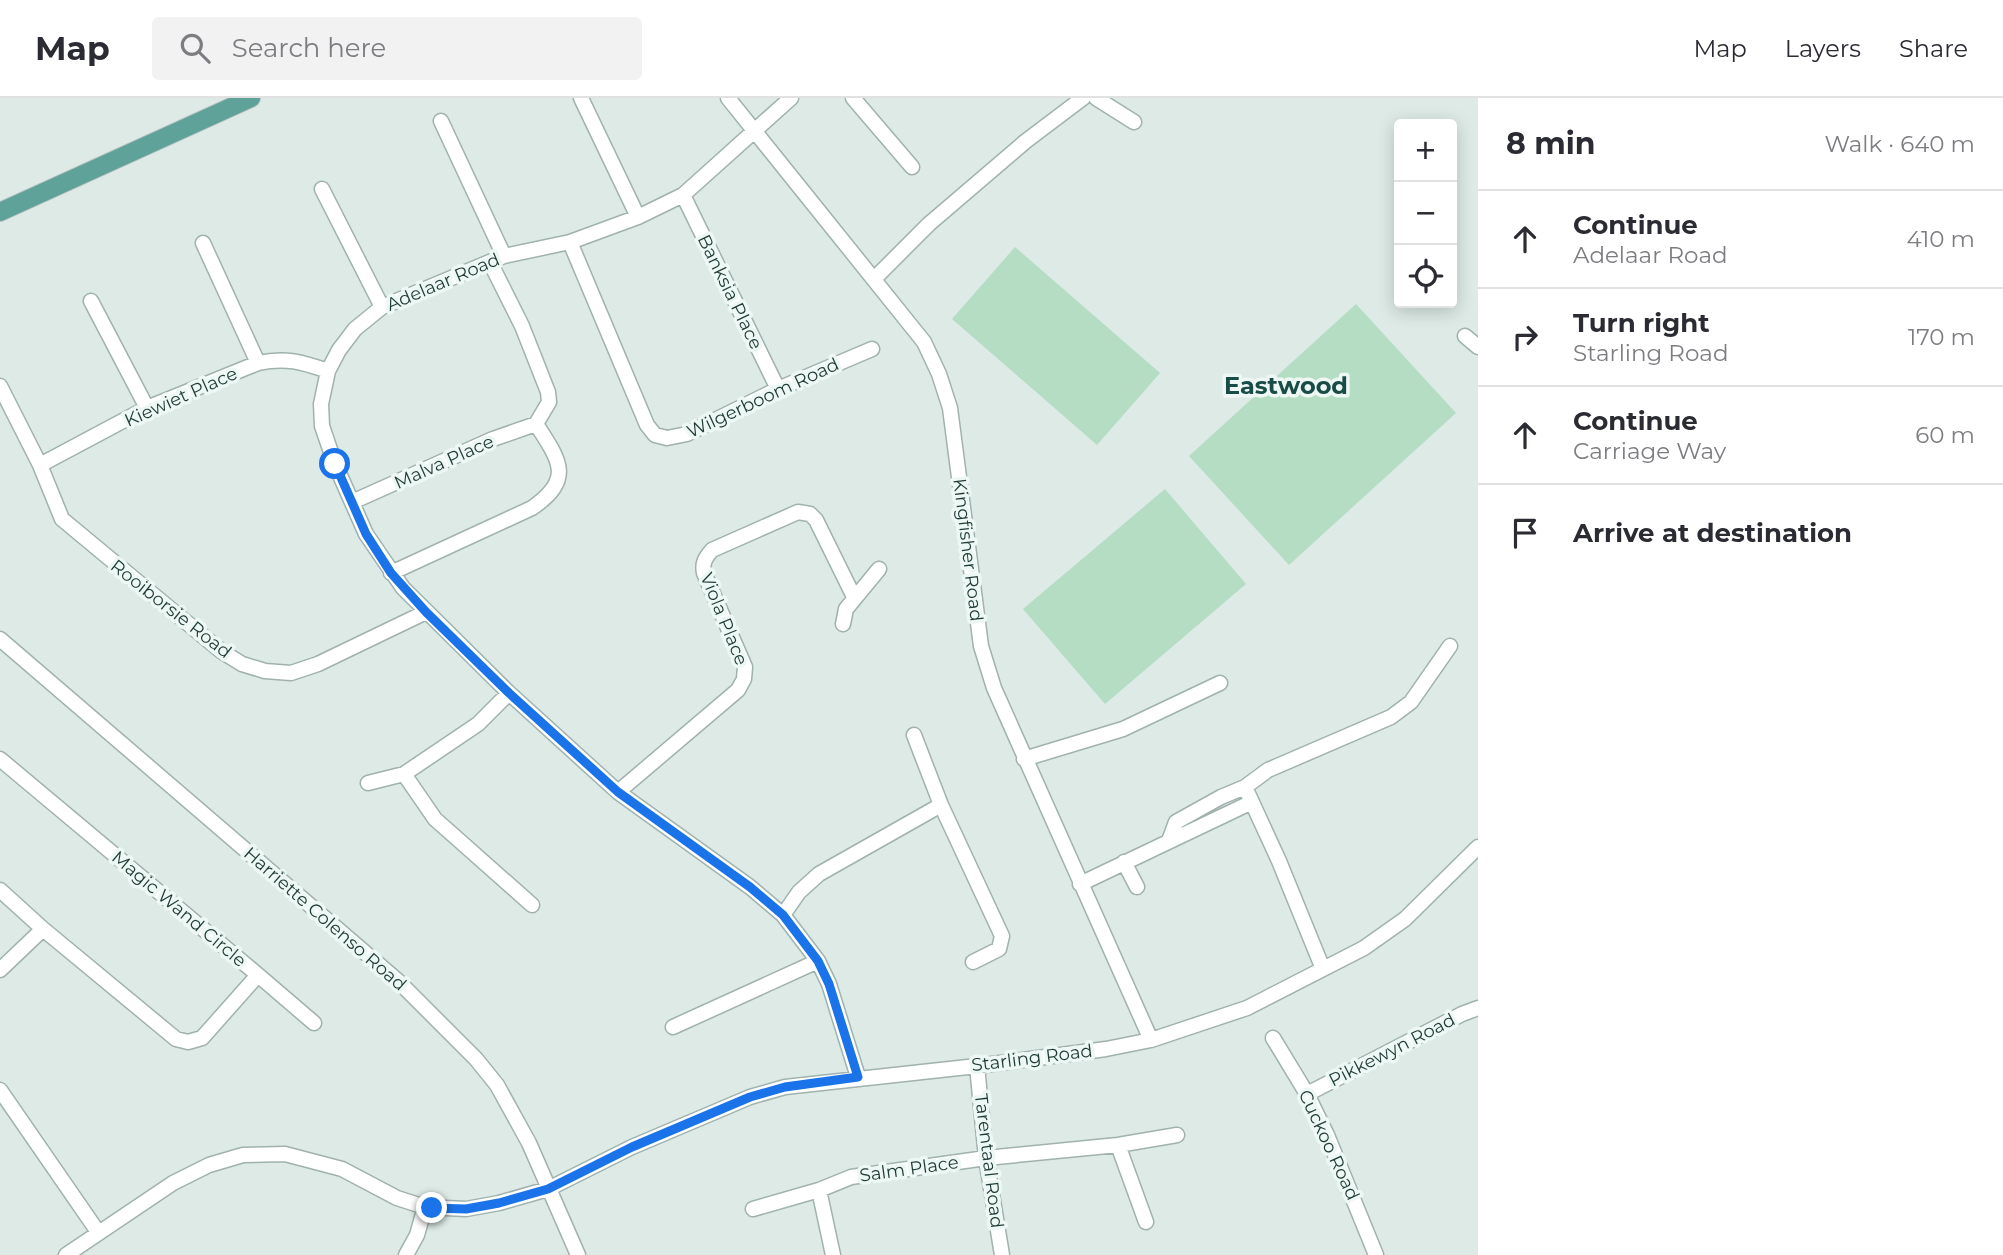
<!DOCTYPE html>
<meta charset="utf-8">
<style>
body{margin:0;font-family:Montserrat,sans-serif;background:#f2f2f3;color:#2b2b33}
.controls{position:absolute;right:21px;top:21px;display:grid;overflow:hidden;border-radius:7px;box-shadow:0 4px 18px #0003}
.controls button{width:63px;height:63px;display:grid;place-items:center;padding:0;border:0;border-bottom:2px solid #e1e1e2;background:#fff;color:#2b2b33;font:35px sans-serif}
.stop{position:absolute;width:21px;height:21px;margin:-16px;border:5px solid #1a73e8;border-radius:50%;background:#fff}
.stop.end{background:#1a73e8;border-color:#fff;box-shadow:0 2px 7px #0008}
.list{margin:0;padding:0;list-style:none}
h2{display:flex;justify-content:space-between;align-items:center;height:91px;margin:0;padding:0 28px;font-size:30px}
h2 small{font-size:23px;font-weight:400;color:#7c7c81}
.list li{display:grid;grid-template-columns:46px 1fr auto;gap:21px;align-items:center;box-sizing:border-box;height:98px;padding:0 28px;border-top:2px solid #e1e1e2}
.list b{display:block;font-size:26px;white-space:nowrap}
.list p{margin:0;font-size:23px;white-space:nowrap;color:#7c7c81}
.list em{font-size:23px;font-style:normal;color:#7c7c81}
.icon{flex:none;width:38px;height:38px;fill:none;stroke:currentColor;stroke-width:2;stroke-linecap:round;stroke-linejoin:round}
.map{position:relative;flex:none;width:1478px;height:1157px;overflow:hidden}
header{display:flex;align-items:center;gap:42px;box-sizing:border-box;height:98px;padding:0 35px;background:#fff;border-bottom:2px solid #e1e1e2}
header strong{font-size:33px}
nav{display:flex;gap:38px;margin-inline-start:auto;font-size:24px}
.search{width:490px;height:63px;background:#f2f2f3;display:flex;align-items:center;gap:18px;box-sizing:border-box;padding:0 24px;border-radius:7px;color:#7c7c81;font-size:26px}
main{display:flex}
aside{flex:1;background:#fff}
.map>svg:first-child{display:block}
.pitch{fill:#b4ddc4}
.lines{fill:none;stroke-linecap:round;stroke-linejoin:round}
.minor-casing{stroke:#a0b2ae;stroke-width:17}
.major-casing{stroke:#bcc4c3;stroke-width:20}
.minor{stroke:#fff;stroke-width:14}
.major{stroke:#5fa299;stroke-width:18}
.route{stroke:#1a73e8;stroke-width:9}
.labels{text-anchor:middle;stroke-width:7;stroke-linejoin:round;paint-order:stroke}
.street-label{font-size:18px;fill:#1e3a36;stroke:#edf7f3}
.district-label{font-size:24px;font-weight:bold;fill:#194c46;stroke:#edf7f3}
</style>
<header>
<strong>Map</strong>
<div class="search"><svg class="icon" aria-label="search" viewBox="0 0 24 24"><circle cx="10" cy="10" r="6"/><path d="M15 15l6 6"/></svg>Search here</div>
<nav><a>Map</a><a>Layers</a><a>Share</a></nav>
</header>
<main>
<div class="map">
<svg width="1478" height="1157" viewBox="0 0 1478 1157">
<rect width="100%" height="100%" fill="#ddeae6"/>
<path class="pitch" d="M1015,149L1160,275L1097,347L952,221Z
M1356,206L1456,315L1289,467L1189,358Z
M1165,391L1246,486L1105,606L1023,511Z"/>
<g class="lines">
<g class="minor-casing">
<path id="minor" d="M581,0L638,119
M728,0L924,244L939,276L950,310L981,548L994,590L1151,942
M791,0L683,97L638,119L570,144L504,158L382,209L355,231L339,252L328,273L321,306L322,328L335,366L366,436L403,490L509,595L618,694L750,789L783,817L818,863L829,886L858,979
M853,0L912,69
M1096,0L1134,24
M441,23L504,158
M322,91L382,209
M683,97L778,291
M570,144L647,327L655,337L667,340L687,336L778,291L872,251
M203,145L258,265
M874,181L929,126L1026,43L1083,0
M91,203L147,310
M1465,238L1478,249
M0,288L40,367L62,421L221,553L242,566L265,573L291,575L318,566L426,514
M40,367L147,310L258,265C286,259 302,264 328,273
M352,404L493,341L536,326
M391,475L532,410C574,381 560,363 536,326L549,304L548,294L522,228L490,164
M843,526L846,511L879,471
M0,541L398,883L476,961L497,987L529,1045L578,1157
M914,637L941,707L1002,838L999,851L973,864
M0,661L258,877L202,940L188,944L176,941L43,831L0,792
M1024,661L1123,631L1220,585
M404,676L435,721L532,807
M368,685L404,676L478,626L509,595
M618,694L738,592L744,581L745,569L704,475C702,465 705,460 712,452L798,414L810,416L816,422L854,499
M1169,743L1176,724L1221,699L1245,689
M1124,764L1137,789
M1080,786L1252,704
M783,817L799,794L819,776L941,707
M1323,871L1279,763L1245,689L1268,672L1391,619L1411,604L1450,548
M0,872L43,831
M258,877L314,925
M673,929L818,863
M1273,940L1307,996L1327,1037L1376,1157
M977,968L986,1060L1002,1157
M0,992L98,1134
M1307,996L1462,916L1478,910
M1118,1047L1146,1124
M819,1092L833,1157
M753,1111L819,1092L851,1079L986,1060L1118,1047L1177,1037
M66,1157L173,1085L209,1067L243,1057L285,1056L342,1071L397,1100L425,1109L466,1111L499,1105L548,1091L632,1049L750,999L785,989L977,968L1106,951L1151,942L1247,910L1364,850L1405,821L1478,749
M406,1157L417,1137L425,1109"/>
</g>
<g class="major-casing">
<path id="major" d="M0,114L251,0"/>
</g>
<use href="#minor" class="minor"/>
<use href="#major" class="major"/>
</g>
<g class="lines">
<path class="route" d="M335,366L366,436L391,475L426,514L509,595L618,694L750,789L783,817L818,863L829,886L858,979L785,989L750,999L632,1049L548,1091L499,1105L466,1111L432,1110"/>
</g>
<g class="labels">
<g class="street-label">
<text transform="translate(443 184) rotate(-23)" y="6">Adelaar Road</text>
<text transform="translate(730 194) rotate(64)" y="6">Banksia Place</text>
<text transform="translate(181 299) rotate(-24)" y="6">Kiewiet Place</text>
<text transform="translate(763 300) rotate(-25)" y="6">Wilgerboom Road</text>
<text transform="translate(444 364) rotate(-24)" y="6">Malva Place</text>
<text transform="translate(968 452) rotate(83)" y="6">Kingfisher Road</text>
<text transform="translate(171 511) rotate(38)" y="6">Rooiborsie Road</text>
<text transform="translate(724 521) rotate(68)" y="6">Viola Place</text>
<text transform="translate(179 811) rotate(40)" y="6">Magic Wand Circle</text>
<text transform="translate(325 821) rotate(41)" y="6">Harriette Colenso Road</text>
<text transform="translate(1392 952) rotate(-27)" y="6">Pikkewyn Road</text>
<text transform="translate(1032 960) rotate(-7)" y="6">Starling Road</text>
<text transform="translate(1329 1047) rotate(65)" y="6">Cuckoo Road</text>
<text transform="translate(989 1063) rotate(83)" y="6">Tarentaal Road</text>
<text transform="translate(909 1071) rotate(-8)" y="6">Salm Place</text>
</g>
<g class="district-label">
<text x="1286" y="296">Eastwood</text>
</g>
</g>
</svg>
<div class="controls">
<button>+</button>
<button>−</button>
<button><svg class="icon" aria-label="locate" viewBox="0 0 24 24"><circle cx="12" cy="12" r="6"/><path d="M12 2v4M12 18v4M2 12h4M18 12h4"/></svg></button>
</div>
<div class="stop" style="left:335px;top:366px"></div>
<div class="stop end" style="left:432px;top:1110px"></div>
</div>
<aside>
<h2>8 min<small>Walk · 640 m</small></h2>
<ul class="list">
<li><svg class="icon" aria-label="ahead" viewBox="0 0 24 24"><path d="M12 20V5M6 11l6-6 6 6"/></svg><div><b>Continue</b><p>Adelaar Road</p></div><em>410 m</em></li>
<li><svg class="icon" aria-label="right" viewBox="0 0 24 24"><path d="M7 20v-9h11M14 6l5 5-5 5"/></svg><div><b>Turn right</b><p>Starling Road</p></div><em>170 m</em></li>
<li><svg class="icon" aria-label="ahead" viewBox="0 0 24 24"><path d="M12 20V5M6 11l6-6 6 6"/></svg><div><b>Continue</b><p>Carriage Way</p></div><em>60 m</em></li>
<li><svg class="icon" aria-label="arrive" viewBox="0 0 24 24"><path d="M6 21V4h12l-3 4 3 4H6"/></svg><div><b>Arrive at destination</b></div></li>
</ul>
</aside>
</main>
